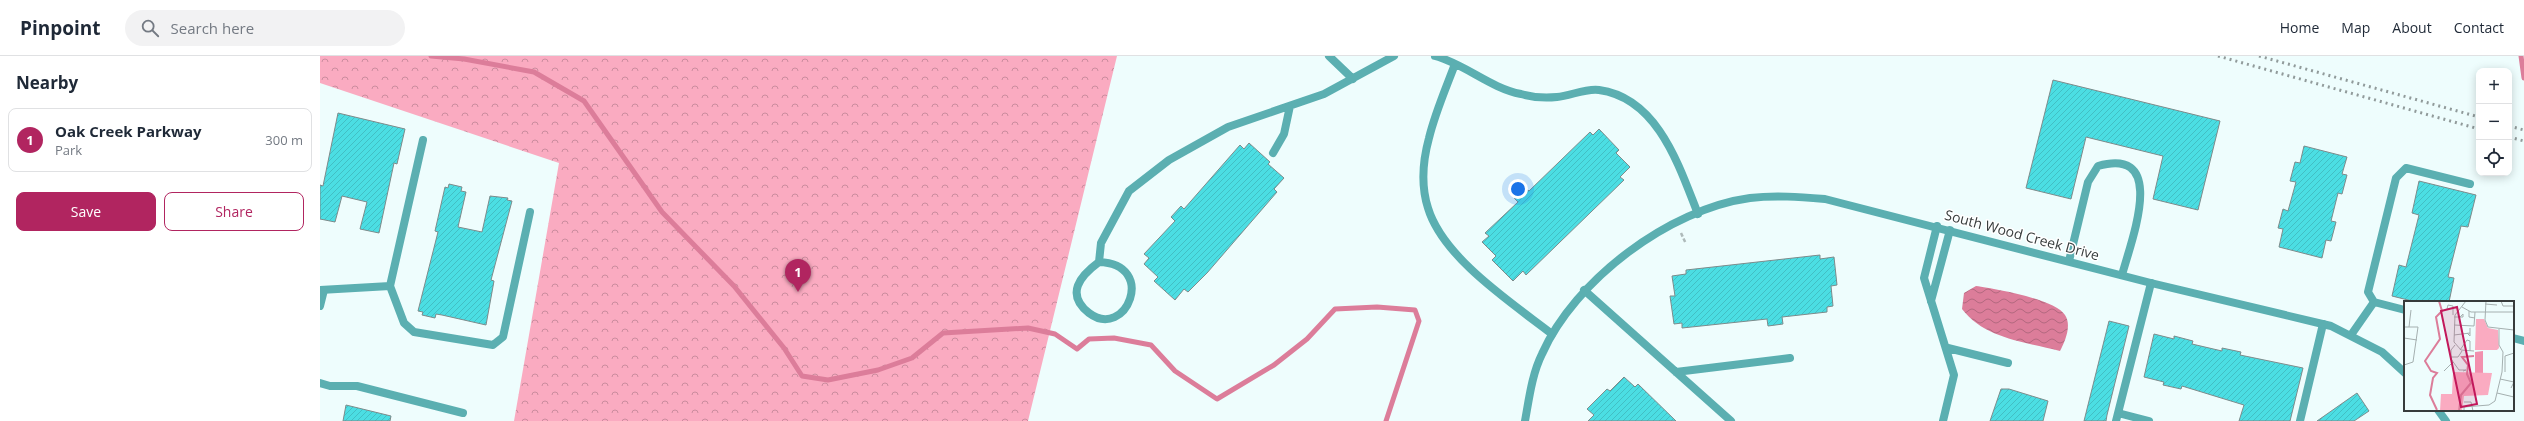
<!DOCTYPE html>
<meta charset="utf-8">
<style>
body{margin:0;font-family:"Open Sans",sans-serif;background:#f2f2f3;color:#1f2937}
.controls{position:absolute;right:12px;top:12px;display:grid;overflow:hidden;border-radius:8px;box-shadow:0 2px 10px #0003}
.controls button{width:36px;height:36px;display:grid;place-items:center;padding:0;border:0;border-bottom:1px solid #e0e1e3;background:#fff;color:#1f2937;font:20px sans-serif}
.you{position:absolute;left:1198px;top:133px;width:14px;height:14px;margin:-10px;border:3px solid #fff;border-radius:50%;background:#1a73e8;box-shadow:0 0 0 6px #1a73e833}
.badge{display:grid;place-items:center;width:26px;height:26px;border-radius:50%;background:#b12560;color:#fff;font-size:13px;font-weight:700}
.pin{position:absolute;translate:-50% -33px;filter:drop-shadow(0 1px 2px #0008)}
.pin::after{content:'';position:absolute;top:21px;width:14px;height:12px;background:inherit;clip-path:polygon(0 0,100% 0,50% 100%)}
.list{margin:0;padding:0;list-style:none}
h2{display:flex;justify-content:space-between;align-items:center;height:52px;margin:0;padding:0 16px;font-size:17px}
h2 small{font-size:13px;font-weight:400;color:#747a83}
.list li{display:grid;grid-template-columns:26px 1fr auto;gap:12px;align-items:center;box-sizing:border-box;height:64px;margin:0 8px 8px;padding:0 8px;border:1px solid #e0e1e3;border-radius:8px}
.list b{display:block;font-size:15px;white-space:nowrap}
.list p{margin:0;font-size:13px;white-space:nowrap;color:#747a83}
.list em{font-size:13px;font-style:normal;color:#747a83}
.actions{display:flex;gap:8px;padding:12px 16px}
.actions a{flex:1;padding:9px 0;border:1px solid #b12560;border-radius:8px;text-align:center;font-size:14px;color:#b12560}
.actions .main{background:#b12560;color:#fff}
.icon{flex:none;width:22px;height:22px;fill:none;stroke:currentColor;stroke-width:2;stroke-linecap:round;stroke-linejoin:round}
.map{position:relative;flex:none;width:2204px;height:365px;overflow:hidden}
header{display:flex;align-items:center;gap:24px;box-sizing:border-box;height:56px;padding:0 20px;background:#fff;border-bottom:1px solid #e0e1e3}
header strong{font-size:19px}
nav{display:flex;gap:22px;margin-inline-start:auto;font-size:14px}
.search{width:280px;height:36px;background:#f2f2f3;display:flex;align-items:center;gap:10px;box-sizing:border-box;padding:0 14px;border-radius:22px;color:#747a83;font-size:15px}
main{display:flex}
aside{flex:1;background:#fff}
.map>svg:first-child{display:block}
.park{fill:url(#park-crowns)}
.water{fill:url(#water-waves)}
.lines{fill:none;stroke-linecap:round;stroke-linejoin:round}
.stream{stroke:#dc7d9a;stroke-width:5}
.building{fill:url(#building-hatch);stroke:#7d8b8b}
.path{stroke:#aebaba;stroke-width:2.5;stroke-dasharray:4 2;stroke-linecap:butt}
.service{stroke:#5bafb1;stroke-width:8}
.minor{stroke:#5bafb1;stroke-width:8}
.rail{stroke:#919b9b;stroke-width:3;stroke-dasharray:2 4;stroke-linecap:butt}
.labels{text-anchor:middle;stroke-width:3;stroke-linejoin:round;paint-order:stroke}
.street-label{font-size:14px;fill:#373c3c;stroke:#fff}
.inset-river{fill:none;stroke:#dc7d9a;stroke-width:2}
.inset-road{fill:none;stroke:#a5b0b0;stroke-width:1}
.view{fill:#c2185b;fill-opacity:0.15;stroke:#c2185b;stroke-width:2}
.inset-edge{fill:none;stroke:#373c3c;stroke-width:2}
</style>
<header>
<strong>Pinpoint</strong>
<div class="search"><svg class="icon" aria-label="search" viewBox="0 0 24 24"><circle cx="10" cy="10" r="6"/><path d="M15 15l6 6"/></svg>Search here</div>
<nav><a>Home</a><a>Map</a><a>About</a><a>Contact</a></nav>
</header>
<main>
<aside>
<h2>Nearby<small></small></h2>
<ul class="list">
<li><span class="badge">1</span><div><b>Oak Creek Parkway</b><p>Park</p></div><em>300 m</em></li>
</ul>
<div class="actions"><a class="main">Save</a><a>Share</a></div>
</aside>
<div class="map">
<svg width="2204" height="365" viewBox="0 0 2204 365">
<defs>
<pattern id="park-crowns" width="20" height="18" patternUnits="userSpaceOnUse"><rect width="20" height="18" fill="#faabc1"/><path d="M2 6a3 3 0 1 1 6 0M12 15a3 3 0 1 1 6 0" fill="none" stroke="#cb8c9e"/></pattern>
<pattern id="water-waves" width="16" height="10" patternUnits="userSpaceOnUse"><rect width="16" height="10" fill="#dc7d9a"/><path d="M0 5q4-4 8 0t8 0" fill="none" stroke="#b3687f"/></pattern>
<pattern id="building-hatch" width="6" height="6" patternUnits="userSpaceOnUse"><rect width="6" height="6" fill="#4bdee3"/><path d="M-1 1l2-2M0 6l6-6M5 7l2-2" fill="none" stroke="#42bfc4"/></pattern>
</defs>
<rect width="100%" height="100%" fill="#eefdfd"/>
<path class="park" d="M0,0H797L708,365H194L239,107L0,27Z"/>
<path class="water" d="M1656,230C1676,233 1735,243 1745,259C1752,269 1745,286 1740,295C1706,286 1665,283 1642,253L1644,237Z"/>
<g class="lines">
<path class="stream" d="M111,0L144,3L214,16L264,45L342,156L414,230L464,292L482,320L508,324L558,314L592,302L623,277L708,272L735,278L757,293L769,283L794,282L831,289L855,315L897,343L954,309L987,283L1015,253L1057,251L1095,254L1099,265L1066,365
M2201,0L2204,22"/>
</g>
<path class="building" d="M1733,24L1900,65L1878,154L1833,143L1843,100L1766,81L1751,143L1706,132Z
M18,57L85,73L77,108L74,107L59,177L40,173L47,146L22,140L15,166L0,163V129L3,130Z
M1279,73L1299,94L1296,97L1310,111L1300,121L1304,124L1206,219L1203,215L1193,225L1172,204L1176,200L1162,186L1169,180L1165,177L1198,146L1194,142L1205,131L1209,135L1270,76L1273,79Z
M929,87L950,106L948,108L964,122L954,133L957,136L887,217L868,236L864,233L855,244L834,225L838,221L824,208L829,202L824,198L855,165L851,161L861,150L864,153L920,89L924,93Z
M1984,90L2027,101L2022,118L2027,119L2022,138L2018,137L2011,165L2016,166L2011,185L2006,184L2002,202L1959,191L1963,173L1958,172L1963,153L1968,155L1976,126L1970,125L1975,106L1980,107Z
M2099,125L2156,139L2148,171L2141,170L2128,221L2134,222L2129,246H2096L2072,240L2079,209L2086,211L2099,159L2092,157Z
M129,128L142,131L141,135L146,136L138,171L162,176L170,140L188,142L187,144L192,145L171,224L174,225L166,269L122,259L116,258L115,262L102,259L103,256L98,255L118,176L115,175L125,131L128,132Z
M1500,199V203L1514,201L1517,229L1511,230L1513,250L1507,251V256L1462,261L1463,268L1448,270L1447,263L1362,272V267L1354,268L1350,240H1355L1352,220L1366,218V214Z
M1789,265L1809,270L1787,359L1786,365H1764Z
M1834,278L1854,283V280L1873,285L1872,288L1902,295V292L1921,296L1920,299L1983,312L1970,365H1919L1924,349L1862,330L1861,333L1843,329L1844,326L1824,321Z
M1304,321L1315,331L1318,328L1356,365H1268L1274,359L1267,353L1287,333L1290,335Z
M1681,333H1689L1728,345L1723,365H1670Z
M2037,337L2049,355L2034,365H1997Z
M26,349L71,360L70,365H23Z"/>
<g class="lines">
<path class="path" d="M1361,177L1366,188"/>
<path class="service" d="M1009,0L1033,23
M1115,0C1145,8 1170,32 1201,38C1211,41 1226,42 1237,41C1250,40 1266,32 1279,34C1338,42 1359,110 1378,158
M1135,8C1126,32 1115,57 1109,82C1103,104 1101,130 1108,152C1123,202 1192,247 1232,278
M953,97L964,78L970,50
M1617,170L1604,222L1634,319L1623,365
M1749,205L1768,126L1778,110C1849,90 1811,185 1802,219
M779,206C838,208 806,285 769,257C745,238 760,220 779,206L781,187L809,135L849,104L908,71L1004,38L1074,0
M70,230L84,267L94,276L173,289L183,281L210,156
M0,234L70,230L103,84
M1264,234L1411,365
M1611,245L1630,174
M2054,246L2085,254
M2031,279L2054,246L2048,236L2076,122L2086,112L2150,128
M2193,282L2204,285
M1628,292L1688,307
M1356,316L1470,302
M0,327L10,330H37L143,357
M1798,357L1829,365
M1796,365L1831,227
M1980,365L2003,268"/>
<path class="minor" d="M0,250L4,234
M2118,354L2126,365
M1205,365C1209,343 1212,318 1222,298C1255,224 1349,153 1430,142C1455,139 1480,141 1505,143L1831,227L2011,270L2062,296L2085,317"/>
<path class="rail" d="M1898,0L2159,73
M1939,0L2159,61
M2189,70L2204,74
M2189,81L2204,85"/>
</g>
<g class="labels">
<g class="street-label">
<text transform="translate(1702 179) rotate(15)" y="5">South Wood Creek Drive</text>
</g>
</g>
<g transform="translate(2084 245)">
<rect width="110" height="110" fill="#eefdfd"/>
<path d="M79,50V72H71V51Z" fill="#f290ae"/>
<path d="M72,18H80L84,27L94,29L95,47L93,49H71ZM49,71L88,72L84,94L60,95L58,110H36L37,93H48Z" fill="#faabc1"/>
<path class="inset-river" d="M33,109L26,94L29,77L33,72L27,70L21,60L36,38L32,16L38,10L35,0M55,110L57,94L67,82L63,73L64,64L58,56L70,55"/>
<path class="inset-road" d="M62,0L51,14L50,41L57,49L70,50M82,0L81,19L84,26L110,29M97,0L99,5H110M81,3L93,4M58,6L67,11H110M43,8L44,4L49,5V14M65,10V16L71,17M50,16H59V13L56,16M50,24L70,25L71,11M0,26H14M5,26L7,9M110,29V46M63,32L66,35V27M50,34L66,32M0,37L13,39M51,44L47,49V58L55,69H62L59,70M56,49L63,39L66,40V50M47,56H54L58,50M0,64L9,61L14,26M42,68L40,70L49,61M101,71V55L110,52M96,78L110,81L107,87M93,92L110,96M60,101H67L69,110M60,110V106L85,104L91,100L98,71L99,51L95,44V28"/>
<path class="view" d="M53,6L73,103L57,106L37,10Z"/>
<rect width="110" height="110" class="inset-edge"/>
</g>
</svg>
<div class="controls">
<button>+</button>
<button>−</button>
<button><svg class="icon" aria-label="locate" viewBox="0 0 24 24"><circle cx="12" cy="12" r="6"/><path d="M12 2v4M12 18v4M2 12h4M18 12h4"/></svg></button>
</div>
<div class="you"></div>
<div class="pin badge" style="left:478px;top:236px">1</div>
</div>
</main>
